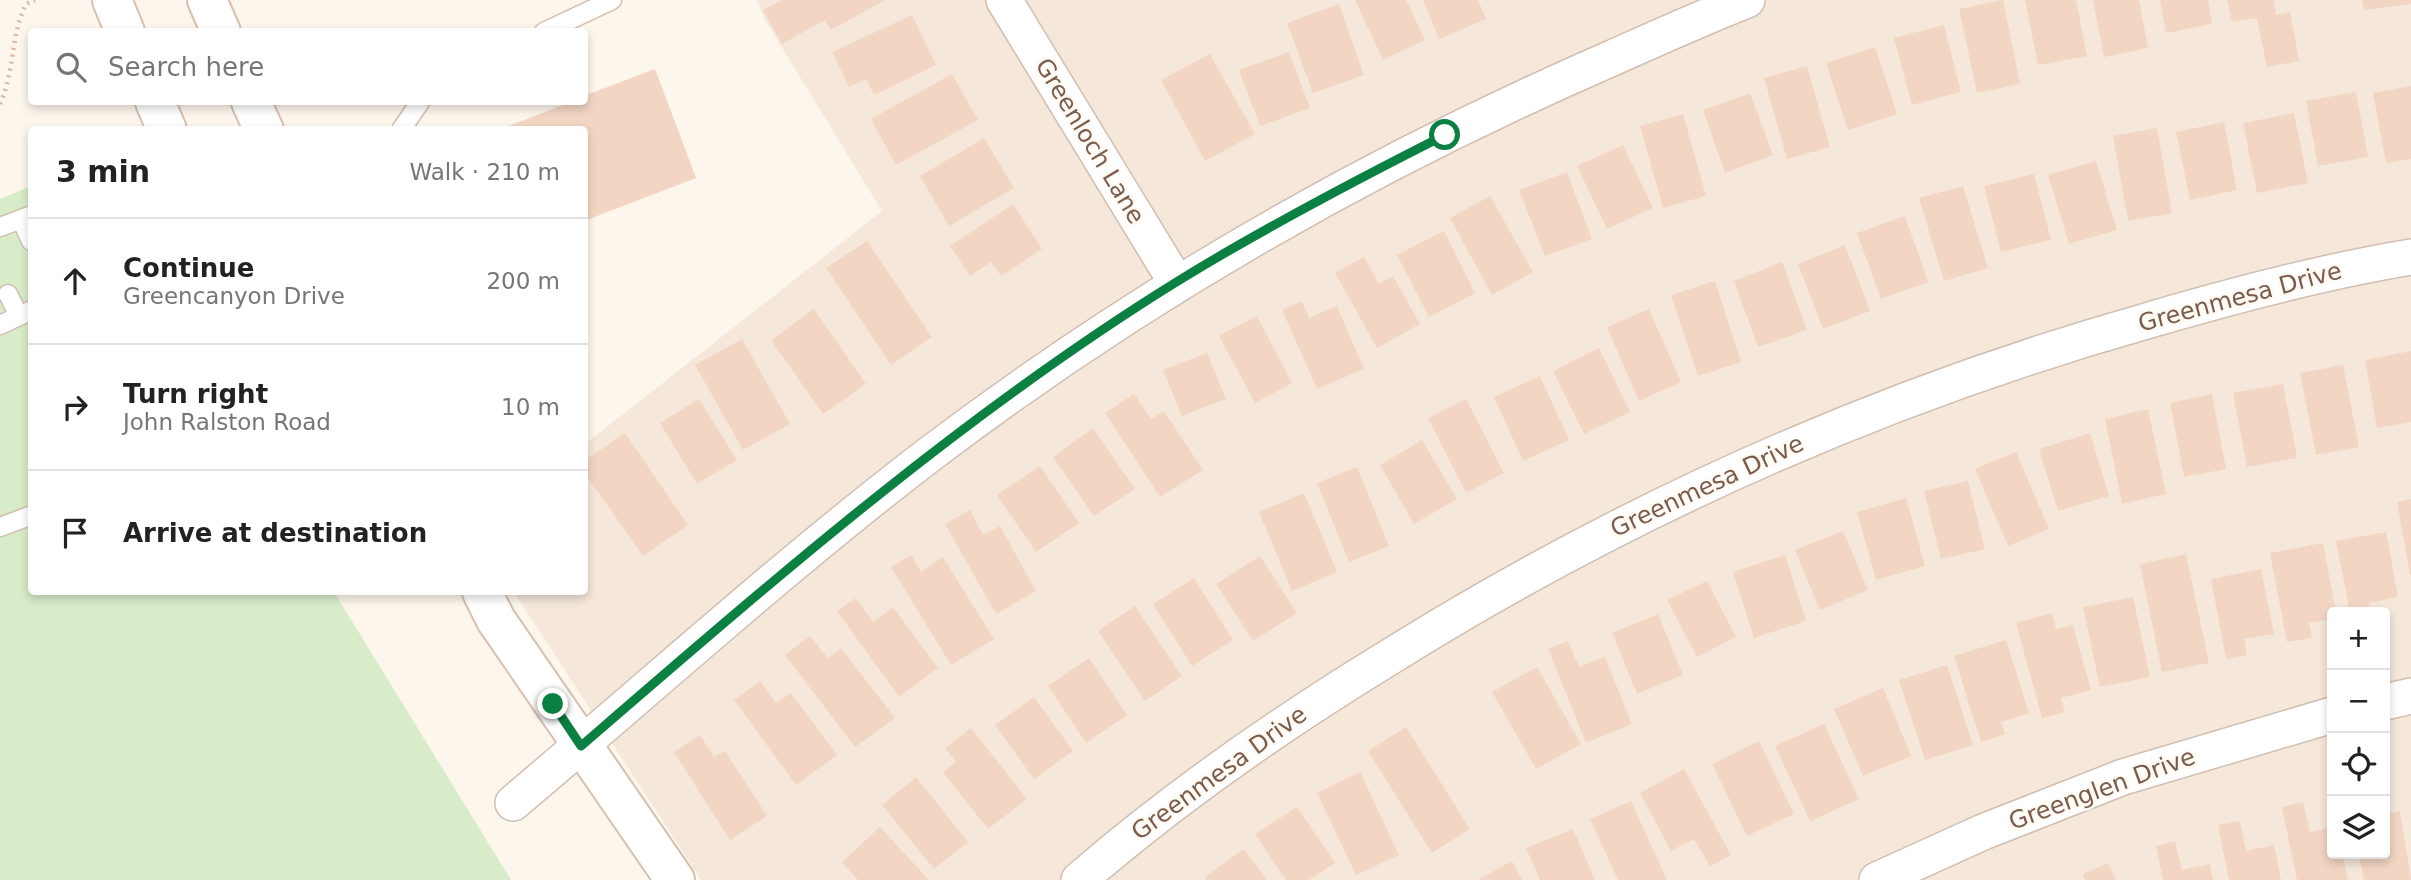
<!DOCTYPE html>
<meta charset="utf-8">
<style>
body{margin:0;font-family:"DejaVu Sans",sans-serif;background:#f2f2f2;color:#222}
.controls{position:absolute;right:21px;bottom:21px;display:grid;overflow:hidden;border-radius:7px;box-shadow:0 4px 10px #0003}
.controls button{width:63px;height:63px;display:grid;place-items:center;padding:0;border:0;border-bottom:2px solid #e0e0e0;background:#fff;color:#222;font:35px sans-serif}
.stop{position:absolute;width:21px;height:21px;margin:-16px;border:5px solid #0b8043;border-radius:50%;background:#fff}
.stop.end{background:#0b8043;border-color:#fff;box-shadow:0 2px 7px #0008}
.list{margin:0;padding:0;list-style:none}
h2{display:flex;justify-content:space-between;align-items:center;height:91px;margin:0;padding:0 28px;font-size:30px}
h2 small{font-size:23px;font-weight:400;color:#767676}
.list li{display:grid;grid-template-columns:46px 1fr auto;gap:21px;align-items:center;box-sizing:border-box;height:126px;padding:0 28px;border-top:2px solid #e0e0e0}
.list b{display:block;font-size:26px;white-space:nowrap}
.list p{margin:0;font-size:23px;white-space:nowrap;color:#767676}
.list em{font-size:23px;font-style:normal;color:#767676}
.icon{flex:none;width:38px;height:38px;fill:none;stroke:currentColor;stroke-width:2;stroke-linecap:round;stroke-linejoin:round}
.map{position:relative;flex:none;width:2411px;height:880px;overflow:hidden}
.search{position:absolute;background:#fff;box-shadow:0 4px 10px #0003;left:28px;top:28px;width:560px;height:77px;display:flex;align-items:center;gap:18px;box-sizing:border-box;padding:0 24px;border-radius:7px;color:#767676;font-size:26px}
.panel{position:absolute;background:#fff;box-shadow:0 4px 10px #0003;left:28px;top:126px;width:560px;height:469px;border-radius:7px}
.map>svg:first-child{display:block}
.residential{fill:#f5e8da;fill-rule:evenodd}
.green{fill:#d8ecc9}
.building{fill:#f3d5c3}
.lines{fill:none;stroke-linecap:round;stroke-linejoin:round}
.lane-casing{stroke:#d1beb0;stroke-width:21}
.street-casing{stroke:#d1beb0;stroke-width:38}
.secondary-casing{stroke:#d6c0b0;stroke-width:42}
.path{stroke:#d9b8a5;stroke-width:4.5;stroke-dasharray:2 5;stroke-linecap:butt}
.lane{stroke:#fff;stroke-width:18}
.street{stroke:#fff;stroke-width:35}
.secondary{stroke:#fff;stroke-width:38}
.route{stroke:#0b8043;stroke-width:9}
.labels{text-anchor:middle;stroke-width:5;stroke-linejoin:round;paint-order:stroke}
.street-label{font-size:24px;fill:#7a5c4d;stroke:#fffaf3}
</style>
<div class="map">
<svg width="2411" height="880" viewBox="0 0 2411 880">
<rect width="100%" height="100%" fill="#fdf6ec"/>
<path class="residential" d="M757,0H2411V880H701L514,592H584L585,444L882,211L765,20ZM2332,612H2385V854H2332Z"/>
<path class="green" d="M31,186L32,592H334L511,880H0V199Z"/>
<path class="building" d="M782,0H885L831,30L825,20L782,44L763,10Z
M1355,0H1406L1425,40L1383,60Z
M1423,0H1478L1486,19L1439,39Z
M2003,0L2020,84L1977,93L1959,9Z
M2025,0H2076L2087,56L2038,65Z
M2093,0H2139L2148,48L2104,57Z
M2160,0H2208L2212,24L2166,33Z
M2227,0H2274L2276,15L2290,12L2299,61L2267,67L2257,18L2232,22Z
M2362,0H2411V4L2364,10Z
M1339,4L1364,75L1313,93L1287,23Z
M912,15L936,65L874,95L866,79L849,87L832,52Z
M1944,25L1961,92L1912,105L1894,38Z
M1875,47L1897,114L1848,130L1826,63Z
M1289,52L1310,108L1260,126L1239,70Z
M1210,54L1255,134L1205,161L1161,80Z
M1807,66L1830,147L1787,159L1764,78Z
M655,69L696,178L584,221V130H498L571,102H584V96Z
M952,74L978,120L896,165L871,119Z
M2411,86V159L2386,163L2373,93Z
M2356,92L2368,157L2318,166L2306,101Z
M1750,93L1773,155L1725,173L1703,110Z
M2294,113L2308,183L2257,193L2243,123Z
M1683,114L1706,196L1663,208L1640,126Z
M2224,122L2237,190L2190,200L2176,132Z
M2157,128L2172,213L2128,221L2113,136Z
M984,138L1014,188L949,226L920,176Z
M1623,145L1653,208L1607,229L1577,166Z
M2096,161L2117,230L2069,244L2048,175Z
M1567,172L1592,239L1545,256L1519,190Z
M2034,174L2051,240L2001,252L1984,186Z
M1963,186L1988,268L1944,281L1919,198Z
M1490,196L1533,272L1492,295L1450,218Z
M1013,204L1042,249L1001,276L991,262L970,276L950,246Z
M1905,216L1928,282L1881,299L1857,233Z
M1444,231L1475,293L1429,317L1397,255Z
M867,241L932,337L891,365L826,268Z
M1845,245L1870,311L1823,329L1798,264Z
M1364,257L1379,284L1393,276L1420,324L1377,348L1335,273Z
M1782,262L1807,330L1758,347L1734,281Z
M1715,281L1741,362L1698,376L1671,295Z
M1302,301L1309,318L1337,306L1364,369L1317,389L1282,310Z
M814,309L866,384L823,414L771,340Z
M1649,309L1681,382L1639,401L1607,327Z
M1257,316L1292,383L1255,403L1219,336Z
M742,339L790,424L743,450L695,365Z
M1599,348L1630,412L1584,434L1553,371Z
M2411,351V422L2377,428L2365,360Z
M1207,353L1226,399L1182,416L1163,370Z
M2343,365L2359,447L2316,455L2300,373Z
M1540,376L1569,440L1523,461L1494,397Z
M2283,384L2297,458L2247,467L2233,393Z
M1134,394L1151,419L1164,411L1203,470L1160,497L1105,413Z
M2212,394L2226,469L2184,477L2170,403Z
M699,399L737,460L697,484L660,423Z
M1466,399L1504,473L1466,493L1428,418Z
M2148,409L2166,494L2122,504L2105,419Z
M1093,428L1135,489L1094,516L1053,457Z
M625,433L688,525L643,556L584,472V461Z
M2090,433L2109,496L2058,511L2039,449Z
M1422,440L1457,499L1414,524L1380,465Z
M2016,452L2049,529L2008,546L1975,469Z
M1040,466L1079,523L1036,552L997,495Z
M1357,467L1389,546L1349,562L1317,483Z
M1968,481L1985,549L1941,559L1924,491Z
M1304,493L1337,572L1292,591L1259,512Z
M1906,498L1925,566L1876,580L1857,512Z
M2411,499V575H2410L2397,502Z
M970,510L983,535L1000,526L1036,591L996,614L945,524Z
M1843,531L1868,590L1820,610L1795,550Z
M2386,532L2398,597L2369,603L2370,612H2350L2336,541Z
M2323,543L2336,612H2332V619L2309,623L2312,638L2287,642L2270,553Z
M2186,554L2209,663L2162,672L2140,564Z
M911,555L921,572L943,557L994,639L951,665L891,567Z
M1785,555L1806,621L1754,638L1733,572Z
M1260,556L1297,613L1253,641L1216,584Z
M2261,569L2274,634L2244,639L2247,655L2226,659L2211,579Z
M1194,578L1233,640L1192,666L1153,604Z
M1707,581L1736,637L1697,657L1667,600Z
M2133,597L2150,677L2100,687L2083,607Z
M856,598L873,622L893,607L938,668L899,697L837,611Z
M1135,606L1182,676L1145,701L1098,631Z
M2052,613L2056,629L2073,625L2091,690L2061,698L2065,712L2042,718L2016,623Z
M1658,614L1683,675L1637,694L1612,633Z
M810,636L828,658L841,648L895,718L855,747L785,655Z
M2006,640L2029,713L2001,722L2005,734L1981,742L1954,656Z
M1568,641L1579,667L1605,657L1632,724L1586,743L1548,649Z
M1089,658L1127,715L1086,743L1048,686Z
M1947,665L1973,745L1925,760L1899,680Z
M1537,667L1581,744L1536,769L1492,692Z
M760,681L776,703L791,693L837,755L796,785L734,700Z
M1883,688L1911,756L1863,776L1834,709Z
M1034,697L1073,751L1034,779L995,725Z
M1824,724L1859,799L1810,821L1775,746Z
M1406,727L1470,829L1432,853L1368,751Z
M971,728L1027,799L988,829L943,772L956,762L945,748Z
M700,735L714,757L725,751L767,816L730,840L674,752Z
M1759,741L1794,814L1747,836L1712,764Z
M1684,769L1731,855L1710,866L1694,839L1671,851L1640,793Z
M1360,772L1399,855L1356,875L1317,793Z
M916,777L968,842L934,869L882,805Z
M1631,801L1667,880H1618L1590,819Z
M2303,802L2310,832L2332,827V854H2342L2348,880H2297L2282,807Z
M1297,807L1335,863L1309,880H1286L1255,834Z
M2400,811L2411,880H2364L2359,854H2385V814Z
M2240,821L2246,851L2274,845L2281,880H2229L2218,825Z
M880,827L929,880H858L842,862Z
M1573,829L1595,880H1540L1526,848Z
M2175,841L2182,870L2210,864L2213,880H2163L2156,846Z
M1244,849L1267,880H1207L1205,877Z
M1512,861L1522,880H1478Z
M2108,863L2116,880H2085L2083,874Z"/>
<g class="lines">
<g class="lane-casing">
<path id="lane" d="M544,32L612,0
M401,130L420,102
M21,219L31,241
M0,227L32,215
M8,294L19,316
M0,325L32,310
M0,527L32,515"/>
</g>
<g class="street-casing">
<path id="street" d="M1004,0L1176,282
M2385,702L2411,696
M513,803C652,686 786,564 930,454C1142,293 1366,165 1610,59C1655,39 1701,18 1747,0
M1079,880C1175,797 1280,724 1388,658C1623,511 1876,398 2143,322C2231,296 2320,272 2411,257
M1877,880L1983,832L2123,777L2332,715"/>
</g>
<g class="secondary-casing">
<path id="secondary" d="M112,0L125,32
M207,0L221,32
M155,102L167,130
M251,102L264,130
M482,592L496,620L675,880"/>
</g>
<path class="path" d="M0,104C15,71 10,37 26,4L35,0"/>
<use href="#lane" class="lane"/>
<use href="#street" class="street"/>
<use href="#secondary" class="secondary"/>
</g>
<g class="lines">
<path class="route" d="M553,704L581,746C772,581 963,414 1178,281C1264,228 1354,181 1445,135"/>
</g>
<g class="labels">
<g class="street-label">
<text transform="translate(1090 141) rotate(59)" y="8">Greenloch Lane</text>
<text transform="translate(2240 297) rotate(-15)" y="8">Greenmesa Drive</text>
<text transform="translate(1707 486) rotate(-25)" y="8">Greenmesa Drive</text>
<text transform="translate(1219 773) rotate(-36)" y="8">Greenmesa Drive</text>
<text transform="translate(2102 789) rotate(-20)" y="8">Greenglen Drive</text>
</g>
</g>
</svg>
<div class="controls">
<button>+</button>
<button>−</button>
<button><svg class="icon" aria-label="locate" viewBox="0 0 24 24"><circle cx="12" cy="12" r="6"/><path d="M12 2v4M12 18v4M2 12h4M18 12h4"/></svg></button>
<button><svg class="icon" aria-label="layers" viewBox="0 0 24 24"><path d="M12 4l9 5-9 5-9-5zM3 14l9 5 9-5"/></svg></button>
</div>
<div class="stop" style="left:1445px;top:135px"></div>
<div class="stop end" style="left:553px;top:704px"></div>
<div class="search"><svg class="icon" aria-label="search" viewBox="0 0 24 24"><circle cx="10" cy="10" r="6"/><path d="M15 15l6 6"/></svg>Search here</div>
<section class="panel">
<h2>3 min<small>Walk · 210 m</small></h2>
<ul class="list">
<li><svg class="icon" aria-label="ahead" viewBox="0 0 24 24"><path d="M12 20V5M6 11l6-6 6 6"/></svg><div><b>Continue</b><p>Greencanyon Drive</p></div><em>200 m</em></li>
<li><svg class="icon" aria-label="right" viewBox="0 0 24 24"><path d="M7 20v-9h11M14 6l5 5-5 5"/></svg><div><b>Turn right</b><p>John Ralston Road</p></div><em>10 m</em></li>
<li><svg class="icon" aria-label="arrive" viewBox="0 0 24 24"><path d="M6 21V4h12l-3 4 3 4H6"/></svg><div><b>Arrive at destination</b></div></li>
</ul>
</section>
</div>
